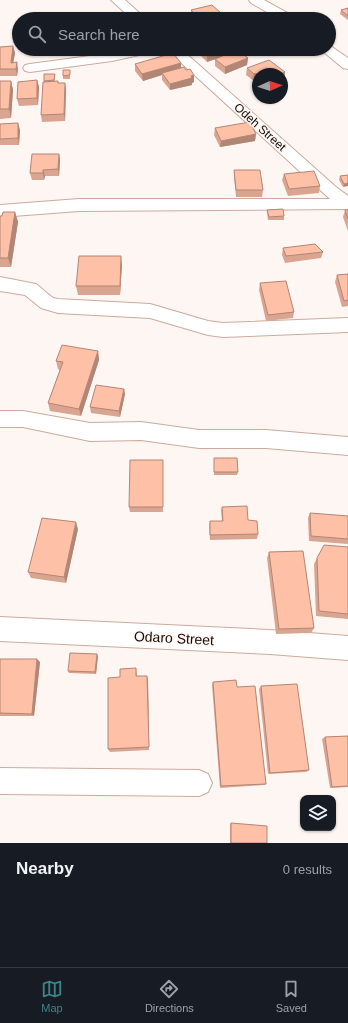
<!DOCTYPE html>
<style>
body{margin:0;font-family:Arial,sans-serif;background:#242831;color:#f1f3f6}
.controls{position:absolute;right:12px;bottom:12px;display:grid;overflow:hidden;border-radius:8px;box-shadow:0 1px 3px #0004}
.controls button{width:36px;height:36px;display:grid;place-items:center;padding:0;border:0;border-bottom:1px solid #363941;background:#171b24;color:#f1f3f6;font:20px sans-serif}
.compass{position:absolute;left:252px;top:68px;width:36px;height:36px;border-radius:50%;background:#171b24;box-shadow:0 1px 3px #0004;rotate:87deg}
.list{margin:0;padding:0;list-style:none}
h2{display:flex;justify-content:space-between;align-items:center;height:52px;margin:0;padding:0 16px;font-size:17px}
h2 small{font-size:13px;font-weight:400;color:#9ea1a6}
.icon{flex:none;width:22px;height:22px;fill:none;stroke:currentColor;stroke-width:2;stroke-linecap:round;stroke-linejoin:round}
.map{position:relative;flex:none;width:348px;height:843px;overflow:hidden}
.search{position:absolute;background:#171b24;box-shadow:0 1px 3px #0004;left:12px;right:12px;top:12px;height:44px;display:flex;align-items:center;gap:10px;box-sizing:border-box;padding:0 14px;border-radius:22px;color:#9ea1a6;font-size:15px}
.sheet{height:124px;background:#171b24}
nav{display:flex;justify-content:space-around;align-items:center;box-sizing:border-box;height:56px;border-top:1px solid #363941;background:#171b24;font-size:11px;color:#9ea1a6}
nav a{display:grid;justify-items:center;gap:2px}
nav .on{color:#3d8589}
.map>svg:first-child{display:block}
.lines{fill:none;stroke-linecap:round;stroke-linejoin:round}
.minor-casing{stroke:#cdaa9d;stroke-width:2}
.minor{fill:#fff;fill-rule:evenodd}
.wall{fill:#daa590}
.shaded-wall{fill:#b28675}
.building{fill:#fec0a7;stroke:#b28675}
.labels{text-anchor:middle;stroke-width:3;stroke-linejoin:round;paint-order:stroke}
.far-street-label{font-size:12px;fill:#160b07;stroke:#fef6f3}
.street-label{font-size:14px;fill:#160b07;stroke:#fef6f3}
</style>
<div class="map">
<svg width="348" height="843" viewBox="0 0 348 843">
<rect width="100%" height="100%" fill="#fef6f3"/>
<g class="lines">
<g class="minor-casing">
<path id="minor" d="M111,0H125L146,19H132Z
M249,0H264L293,16L294,19H279L251,3Z
M329,45L348,58V69L343,68L320,49H329Z
M130,49H155L153,52L112,61L30,72L25,71L23,68L25,65L30,64L112,53Z
M166,49H181L336,187L348,196V209L79,211L0,217V205L79,199H330Z
M0,277L36,284L53,298L58,299L150,304L208,321L223,323L348,318V332L223,337L208,335L150,318L58,313L41,308L25,295L0,291Z
M0,411H23L90,423L141,422L199,430H266L348,437V455L266,448H199L141,440L90,441L23,427H0Z
M0,617L270,630L348,636V660L270,654L0,641Z
M0,768L199,770L208,774L212,783L208,792L199,796L0,794Z"/>
</g>
<use href="#minor" class="minor"/>
</g>
<path class="wall" d="M348,8V20L340,14L341,10Z
M191,10L221,19H193L191,17Z
M13,46L15,53L13,63L18,69L17,76H0V47Z
M197,49H245L239,51L248,58L247,65L225,74L215,66V59L207,62L197,52Z
M181,63V68L186,70L194,75V82L192,83V85L170,90L162,80V75L143,81L135,71V64Z
M247,68L285,72L284,79L282,74H258L254,81L246,75Z
M70,70V79H63V76Z
M55,74V81L59,83H65L66,90L65,121L42,122L41,115L44,81Z
M37,80L39,87L38,105L19,106L17,99Z
M0,81H11L13,90L11,118L0,119Z
M0,124L20,130L19,145H0Z
M215,128L256,134L255,141L220,147L214,135Z
M59,154L60,160L59,176H45L44,180H32L30,173Z
M234,170L263,190L262,197H236L234,177Z
M284,174L320,186L319,193L288,196L282,180Z
M348,175L343,187L339,180L340,176Z
M267,210L284,216V220H268L267,213Z
M345,210H348V231L343,217Z
M15,212L18,222L11,267H0V216Z
M283,248L323,252L321,258L285,263L282,255Z
M122,265L120,295H78L76,286Z
M348,274V306L342,307L335,282L337,275Z
M260,283L294,312L293,318L266,321L259,290Z
M98,351L99,360L81,416L50,411L48,403L60,370L58,369L56,361Z
M124,389L125,394L120,417L91,413L90,407Z
M214,458L238,472L237,475H214Z
M163,460V512H130L129,507Z
M222,507L248,520L258,534L257,539L210,540L209,526L210,521H222L221,511Z
M310,513L348,516V544L309,541L308,518Z
M78,529L66,583L31,578L28,572Z
M348,547V619L316,616L314,564L317,558Z
M269,552L314,628L311,633L276,634L267,558Z
M98,656L96,674L69,673L68,671Z
M0,659L40,662L34,716H0Z
M136,668L137,676L148,680L149,750L110,752L108,749L120,677Z
M213,682L237,687L266,784L264,785L220,788L212,685Z
M261,686L309,770L306,772L268,774L259,689Z
M348,736V787L330,788L322,739L325,737Z
M231,823L267,843H230V824Z"/>
<path class="shaded-wall" d="M221,13V19H202Z
M13,46L15,53L12,69L11,63Z
M225,49H245L207,62V55Z
M248,58L247,65L225,74V67Z
M17,62L18,69L17,76L16,69Z
M181,63V70L162,73V75L143,81L142,74Z
M285,72L284,79L282,80V74H280Z
M262,73V74H258V80L254,81V74Z
M194,75V82L192,83V85L170,90V84Z
M37,80L39,87L38,105L37,98Z
M11,81L13,90L11,118L9,109Z
M65,83L66,90L65,121L64,114Z
M18,123L20,130L19,145L18,138Z
M256,134L255,141L220,147L221,141Z
M59,154L60,160L59,176L58,169Z
M43,170L45,176L44,180L43,173Z
M348,183V186L343,187L344,184Z
M15,212L18,222L11,267L8,258Z
M121,256L122,265L120,295V286Z
M98,351L99,360L81,416L79,409Z
M124,389L125,394L120,417L119,411Z
M76,522L78,529L66,583L64,577Z
M97,654L98,656L96,674L95,672Z
M37,659L40,662L34,716L32,714Z
M147,676L148,680L149,750V747Z"/>
<path class="building" d="M212,5L221,13L202,19H199L191,10Z
M348,8V16L341,10Z
M13,46L11,63L17,62L16,69H0V47Z
M201,49H225L207,55Z
M237,50L248,58L225,67L215,59Z
M173,53L181,63L142,74L135,64Z
M269,60L285,72L280,74H264L262,73L254,74L247,68Z
M184,67L186,70L190,69L194,75L191,76L192,78L170,84L162,73Z
M63,70H70V75L63,76Z
M44,74H55L54,80L44,81Z
M37,80V98L17,99L18,82Z
M0,81H11L9,109H0Z
M58,81V83H65L64,114L41,115L43,82Z
M250,122L256,134L221,141L215,128Z
M18,123V138L0,139V124Z
M32,154H59L58,169L43,170V173H30Z
M234,170H260L263,190H236Z
M314,171L320,186L289,189L284,174Z
M348,175V183L344,184L340,176Z
M283,209L284,216L269,217L267,210Z
M345,210H348V219Z
M3,212H15L8,258H0V216H2Z
M315,244L323,252L286,256L283,248Z
M79,256H121L120,286H76Z
M348,274V300L344,301L337,275Z
M286,281L294,312L268,315L260,283Z
M62,345L98,351L79,409L48,403L63,362L56,361Z
M96,385L124,389L119,411L90,407Z
M214,458H237L238,472H214Z
M130,460H163V507H129Z
M247,506L248,520L257,521L258,534L210,535V521H223L222,507Z
M310,513L348,516V539L311,536Z
M42,518L76,522L64,577L28,572Z
M324,545L348,547V614L319,611L317,558Z
M303,551L314,628L279,629L269,552Z
M70,653L97,654L95,672L68,671Z
M0,659H37L32,714L0,713Z
M136,668V676H147L149,747L108,749V678L120,677V669Z
M236,680L237,687L255,686L266,784L221,786L213,682Z
M297,684L309,770L270,773L261,686Z
M348,736V786L332,787L325,737Z
M231,823L267,826V843H231Z"/>
<g class="labels">
<g class="far-street-label">
<text transform="translate(260 127) rotate(42)" y="4">Odeh Street</text>
</g>
<g class="street-label">
<text transform="translate(174 638) rotate(3)" y="5">Odaro Street</text>
</g>
</g>
</svg>
<div class="controls">
<button><svg class="icon" aria-label="layers" viewBox="0 0 24 24"><path d="M12 4l9 5-9 5-9-5zM3 14l9 5 9-5"/></svg></button>
</div>
<svg class="compass" viewBox="-18 -18 36 36"><path d="M0-13l5 13h-10z" fill="#e53935"/><path d="M0 13l5-13h-10z" fill="#9ea1a6"/></svg>
<div class="search"><svg class="icon" aria-label="search" viewBox="0 0 24 24"><circle cx="10" cy="10" r="6"/><path d="M15 15l6 6"/></svg>Search here</div>
</div>
<section class="sheet">
<h2>Nearby<small>0 results</small></h2>
<ul class="list">
</ul>
</section>
<nav>
<a class="on"><svg class="icon" aria-label="map" viewBox="0 0 24 24"><path d="M3 6l6-2 6 2 6-2v14l-6 2-6-2-6 2zM9 4v14M15 6v14"/></svg>Map</a>
<a><svg class="icon" aria-label="directions" viewBox="0 0 24 24"><path d="M12 3l9 9-9 9-9-9zM9 14v-3h6M13 9l2 2-2 2"/></svg>Directions</a>
<a><svg class="icon" aria-label="saved" viewBox="0 0 24 24"><path d="M7 4h10v16l-5-4-5 4z"/></svg>Saved</a>
</nav>
